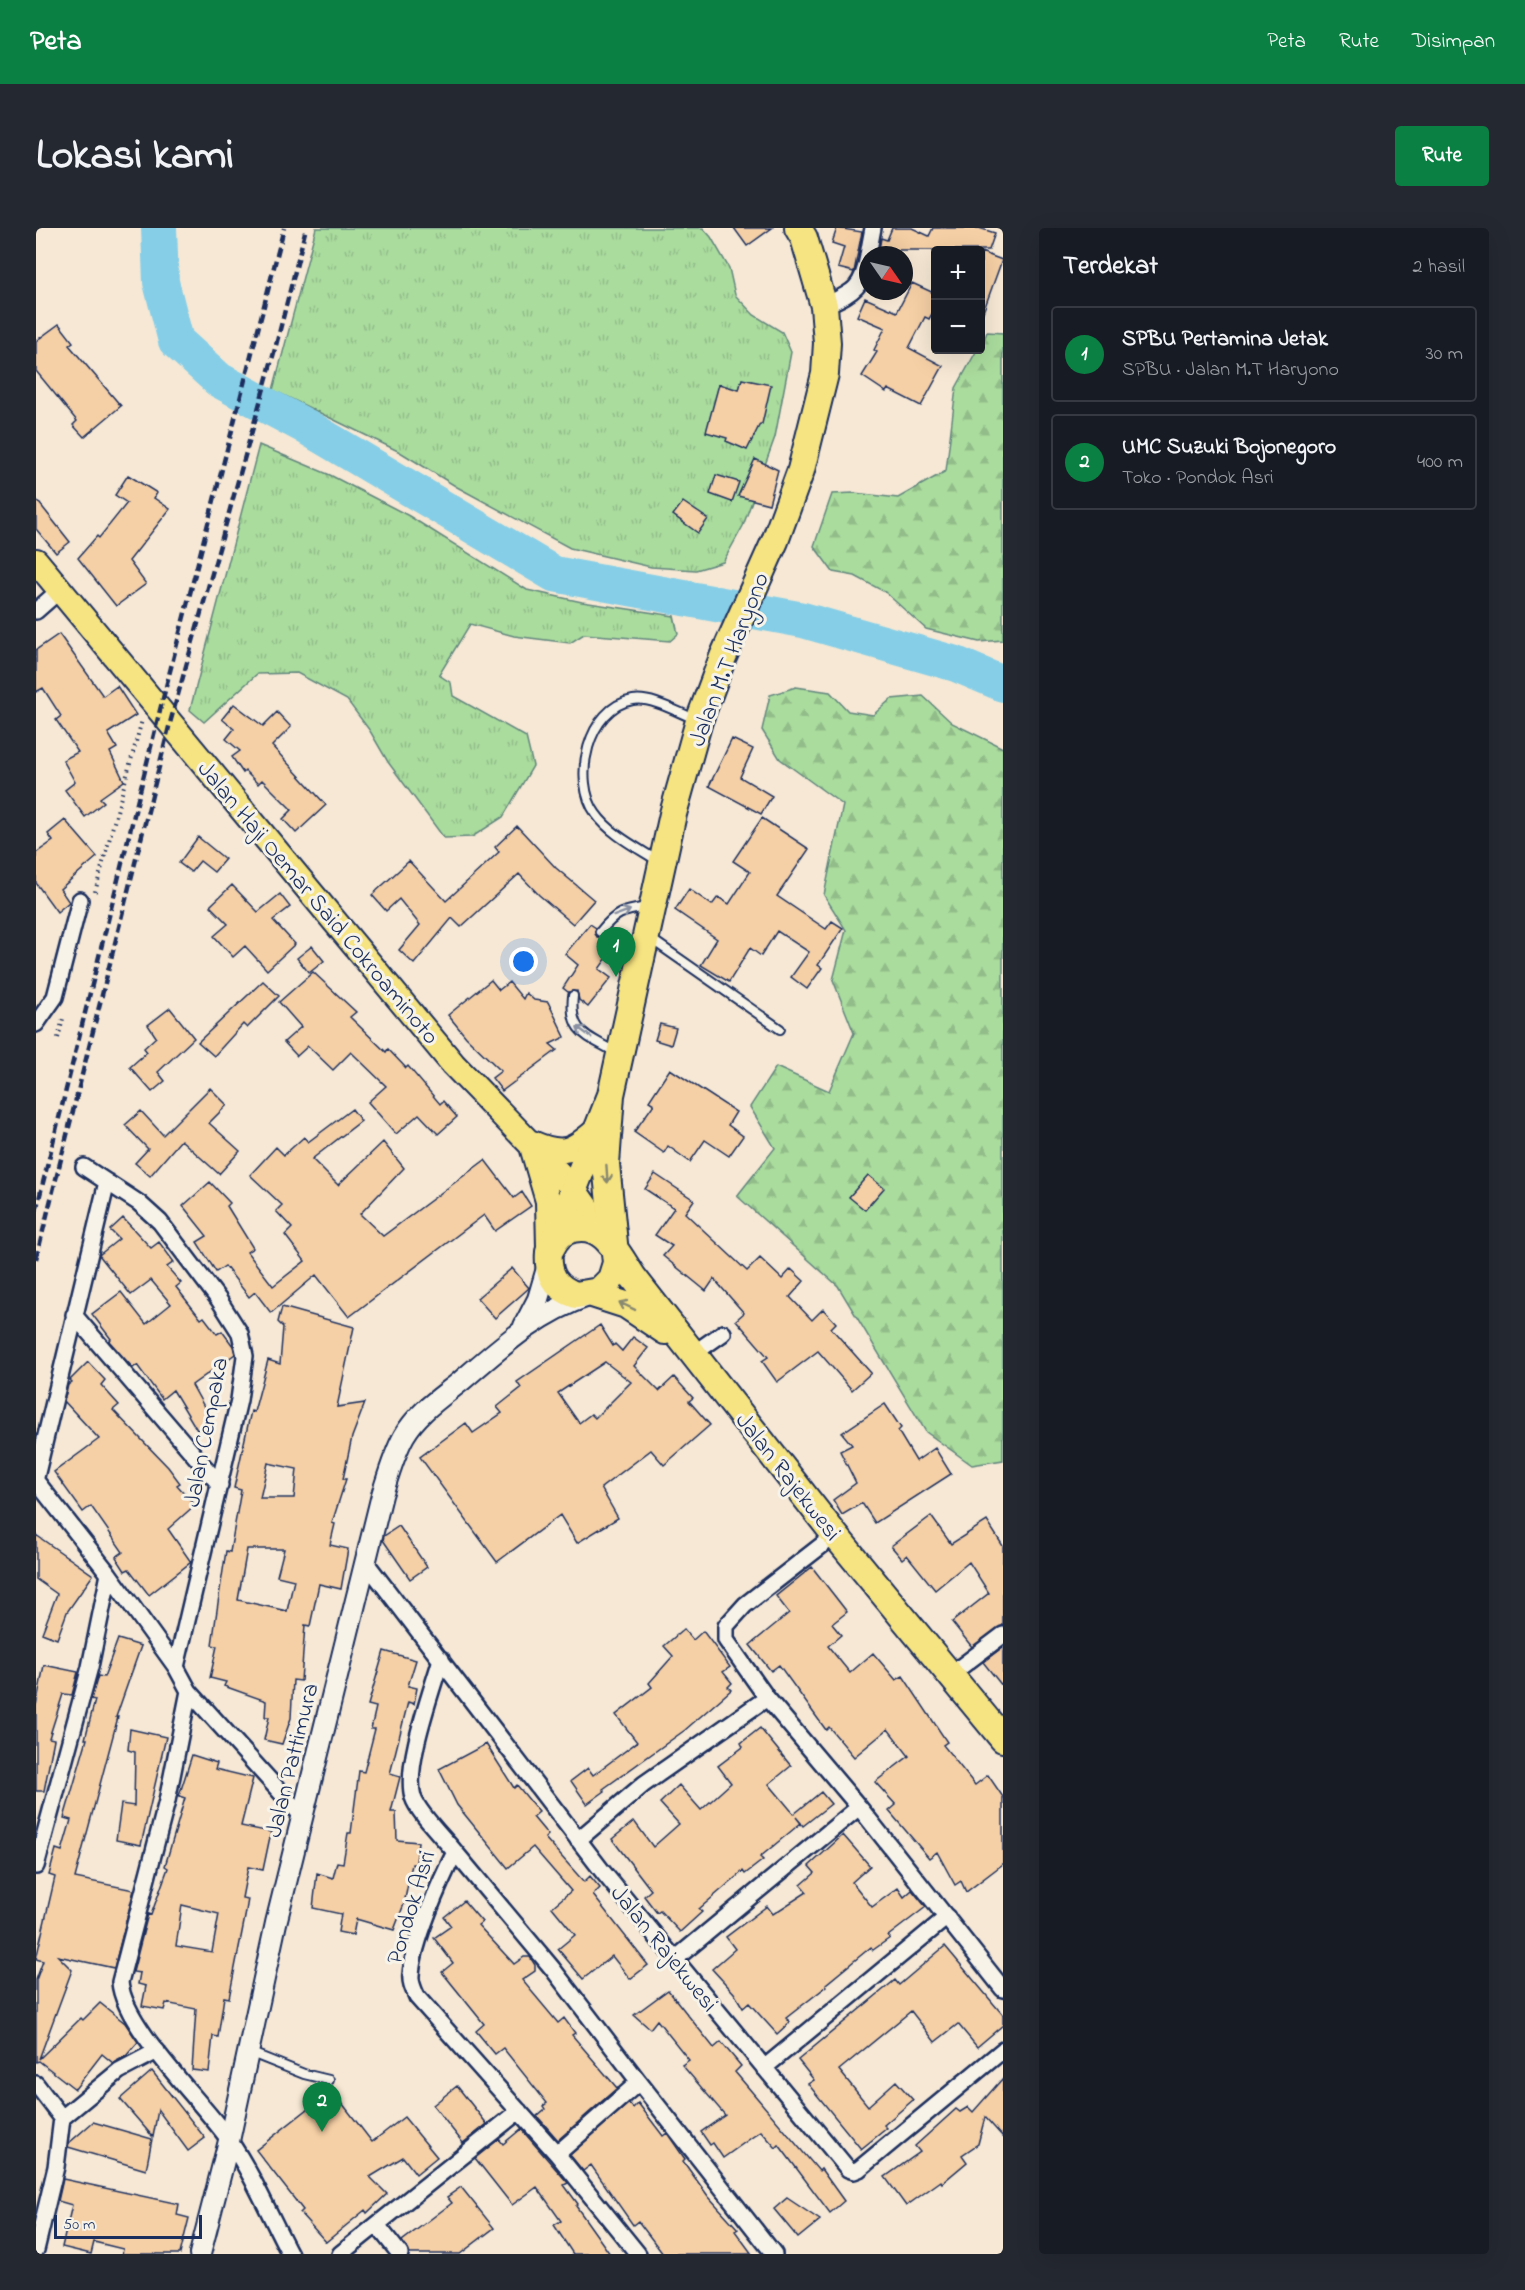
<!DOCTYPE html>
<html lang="id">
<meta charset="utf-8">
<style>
body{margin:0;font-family:"Indie Flower",sans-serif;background:#242831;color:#f1f3f6}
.controls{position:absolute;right:18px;top:18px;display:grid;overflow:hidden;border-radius:6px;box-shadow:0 6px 24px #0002}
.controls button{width:54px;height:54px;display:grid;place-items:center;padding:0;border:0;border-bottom:2px solid #363941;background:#171b24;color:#f1f3f6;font:30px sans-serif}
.compass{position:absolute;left:823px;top:18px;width:54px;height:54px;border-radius:50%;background:#171b24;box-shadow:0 6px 24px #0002;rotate:124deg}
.scale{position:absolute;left:18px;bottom:15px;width:148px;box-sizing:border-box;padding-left:6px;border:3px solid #1b2f5e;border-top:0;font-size:16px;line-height:21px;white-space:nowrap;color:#1b2f5e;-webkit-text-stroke:4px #f7f3e8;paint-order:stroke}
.you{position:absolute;left:488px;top:734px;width:21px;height:21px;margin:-15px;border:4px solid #fff;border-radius:50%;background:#1a73e8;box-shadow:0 0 0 9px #1a73e833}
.badge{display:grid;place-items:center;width:39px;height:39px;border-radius:50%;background:#0b8043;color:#fff;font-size:20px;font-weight:700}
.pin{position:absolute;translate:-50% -50px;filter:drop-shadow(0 2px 3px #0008)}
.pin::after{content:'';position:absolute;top:32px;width:21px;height:18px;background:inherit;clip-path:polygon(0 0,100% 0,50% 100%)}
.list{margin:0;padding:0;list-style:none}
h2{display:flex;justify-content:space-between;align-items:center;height:78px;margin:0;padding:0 24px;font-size:26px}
h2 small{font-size:20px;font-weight:400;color:#9ea1a6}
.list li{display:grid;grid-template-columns:39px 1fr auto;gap:18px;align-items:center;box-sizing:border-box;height:96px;margin:0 12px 12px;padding:0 12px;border:2px solid #363941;border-radius:6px}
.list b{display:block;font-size:22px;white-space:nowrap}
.list p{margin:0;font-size:20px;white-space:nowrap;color:#9ea1a6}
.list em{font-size:20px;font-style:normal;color:#9ea1a6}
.map{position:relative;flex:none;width:967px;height:2026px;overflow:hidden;border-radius:6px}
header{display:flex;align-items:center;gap:36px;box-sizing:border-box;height:84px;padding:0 30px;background:#0b8043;color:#fff}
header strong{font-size:28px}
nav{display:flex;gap:33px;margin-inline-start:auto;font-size:21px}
.intro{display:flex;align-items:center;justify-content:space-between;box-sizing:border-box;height:144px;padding:0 36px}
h1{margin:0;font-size:42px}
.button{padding:15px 27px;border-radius:6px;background:#0b8043;color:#fff;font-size:21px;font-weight:700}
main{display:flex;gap:36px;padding:0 36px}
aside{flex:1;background:#171b24;border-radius:6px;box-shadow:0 6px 24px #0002}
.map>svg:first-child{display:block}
.grass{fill:url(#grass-tufts);stroke:#62867e;stroke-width:1.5}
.forest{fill:url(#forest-firs);stroke:#62867e;stroke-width:1.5}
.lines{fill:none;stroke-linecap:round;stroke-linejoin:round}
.river{stroke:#86cee7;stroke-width:36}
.building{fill:#f5cfa5;stroke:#1b2f5e;stroke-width:1.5;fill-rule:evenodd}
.service-casing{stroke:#1b2f5e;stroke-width:12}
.minor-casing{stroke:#1b2f5e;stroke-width:20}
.tertiary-casing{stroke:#1b2f5e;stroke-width:24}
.primary-casing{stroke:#1b2f5e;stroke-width:28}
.trunk-casing{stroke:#1b2f5e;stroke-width:30}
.path{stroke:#1b2f5e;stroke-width:4;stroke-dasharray:1.5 4.5;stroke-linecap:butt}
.service{stroke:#f7f3e8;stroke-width:8}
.minor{stroke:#f7f3e8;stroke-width:15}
.tertiary{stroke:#f7f3e8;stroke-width:20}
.primary{stroke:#f6e381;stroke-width:24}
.trunk{stroke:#f6e381;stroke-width:26}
.rail{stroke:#1b2f5e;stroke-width:4.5;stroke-dasharray:9 4.5;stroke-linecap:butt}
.oneway{stroke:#8991a3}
.oneway2{stroke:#888970}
.labels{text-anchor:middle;stroke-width:6;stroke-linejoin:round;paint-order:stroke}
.street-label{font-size:24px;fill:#1b2f5e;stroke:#f7f3e8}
</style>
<header>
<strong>Peta</strong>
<nav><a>Peta</a><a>Rute</a><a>Disimpan</a></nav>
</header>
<div class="intro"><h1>Lokasi kami</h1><a class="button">Rute</a></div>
<main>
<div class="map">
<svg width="967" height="2026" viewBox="0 0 967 2026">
<defs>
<pattern id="grass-tufts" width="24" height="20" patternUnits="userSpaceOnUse" patternTransform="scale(1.5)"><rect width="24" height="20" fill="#aadc9d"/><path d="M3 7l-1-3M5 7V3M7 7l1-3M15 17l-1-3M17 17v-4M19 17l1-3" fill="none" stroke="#92bd8a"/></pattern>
<pattern id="forest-firs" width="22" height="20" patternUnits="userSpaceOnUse" patternTransform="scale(1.5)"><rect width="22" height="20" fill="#aadc9d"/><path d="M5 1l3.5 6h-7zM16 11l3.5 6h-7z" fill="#92bd8a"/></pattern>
</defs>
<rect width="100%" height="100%" fill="#f6e8d4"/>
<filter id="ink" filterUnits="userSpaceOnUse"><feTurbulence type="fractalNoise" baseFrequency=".0167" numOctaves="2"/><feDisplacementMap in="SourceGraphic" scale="12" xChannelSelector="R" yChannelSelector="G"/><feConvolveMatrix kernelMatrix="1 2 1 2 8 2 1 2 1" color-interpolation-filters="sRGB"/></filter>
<g filter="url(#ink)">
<path class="grass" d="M280,0H667L675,9L693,40L699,67L718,87L746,104L755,124L739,209L707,298L687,334L660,342L615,339L534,320L421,259L364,224L237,162Z
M223,217L294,247L373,288L491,362L546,374L638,388L642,406L634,413L548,406L534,415L478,408L434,396L403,447L415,455L417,468L490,509L497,538L467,589L436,609L408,610L352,534L334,503L311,472L261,445L221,446L168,494L154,482Z"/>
<path class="forest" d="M951,104L967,105V412L943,414L890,401L849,364L819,348L797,344L778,318L796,266L818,265L862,270L910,243L920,160L941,122H944Z
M760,459L794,464L812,483L837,487L855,471L887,468L916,495L967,520V1232L936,1237L890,1204L802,1058L701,968L739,920L714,879L740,839L793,863L818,805L797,752L810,702L788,667L807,577L744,531L726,502L734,467Z"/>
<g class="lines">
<path class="river" d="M123,0L125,54L140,113L183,152L269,198L518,346L767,392L920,436L967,456"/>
</g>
<path class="building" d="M698,0H736L711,18Z
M801,0L826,4L818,44L802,40L808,19L796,15Z
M856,0H876L893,8L897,0H943L959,5L953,22H855L865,27H842L845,10L851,12Z
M945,24L966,32L946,87L945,86Z
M876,55L900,66V79L893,91L889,89L873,120L907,138L885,178L852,161L850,164L826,148L841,124L838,122L849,100L821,88L829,70L861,84Z
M23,96L37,114L33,117L85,178L48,209L37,197L41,193L0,143V113Z
M706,151L735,157L726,196H724L711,222L690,213L691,210L670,204L683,156L703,162Z
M719,231L742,242L733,276L702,268Z
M92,247L121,265L118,270L134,281L93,333L110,356L80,378L42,330L61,308L63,310L91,275L79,267Z
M680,247L703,254L696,274L674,266Z
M0,271L34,314L20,325L0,301Z
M647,274L672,291L662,305L637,287Z
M23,406L67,468L81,458L100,487L72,505L81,520L74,524L88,553L64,570L68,574L49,589L29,562L39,554L27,532L42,524L20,492L25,488L7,460L0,464V422Z
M198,476L227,498L241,484L255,499L236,518L290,577L260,605L247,591L256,582L226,552L222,556L209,543L207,545L196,529L204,523L190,511L198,501L186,491Z
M696,511L717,521L704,549L736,568L725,586L673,558Z
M726,590L773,621L741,668L790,701L796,693L807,700L782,737L786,740L771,761L755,749L773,724L741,703L725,728L714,720L693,754L665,737L681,711L639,682L653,661L676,677L682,669L693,676L714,644L697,633Z
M29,592L61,629L24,661L33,674L21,684L0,655V625L17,613L12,606Z
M481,598L520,640L558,672L537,696L503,667L483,646L425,699L416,690L378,736L363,722L384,697L363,671L350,683L336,667L373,633L410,673L463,624L459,619Z
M162,609L189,631L178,644L164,633L155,644L143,635Z
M196,657L222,684L244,666L254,679L237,692L259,716L231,742L209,718L197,729L178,708L192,696L174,678Z
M554,696L560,700L561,709L569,708L580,717L563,741L575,750L552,779L543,772L541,763L532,764L527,760L542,737L529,726Z
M276,718L288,733L273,745L261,730Z
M277,744L320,784L314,789L350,824L352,821L370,840L372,838L404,876L407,873L421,889L402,906L383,886L360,906L332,874L350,858L315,824L297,842L272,818L261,828L248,814L265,799L243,774Z
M455,752L463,762L473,754L487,771L490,765L498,772L512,774L529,809L514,816L521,822L466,863L456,850L465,843L430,809L412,787Z
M227,753L243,768L211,800L207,796L178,828L162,814Z
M134,780L158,810L122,844L129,853L116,864L94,839L111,824L108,820L120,809L112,797Z
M624,796L640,800L635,817L619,812Z
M634,841L700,884L692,897L707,908L693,928L669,912L654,934L632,918L628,925L598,904L618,876L613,873Z
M174,860L191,877L173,895L204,923L183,946L145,912L114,948L99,935L112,921L89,897L105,883L127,907Z
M316,881L325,893L276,931L302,957L347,914L368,940L324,986L347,1008L449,932L478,970L486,964L495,978L459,1003L448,987L313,1089L280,1047L235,1085L219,1064L213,1069L189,1038L180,1044L161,1014L171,1008L147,978L174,954L194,975L191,978L217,1020L211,1024L237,1058L269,1033L249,1007L256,1000L240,983L246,977L214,947L240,919L248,927L268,909L272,914Z
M619,946L658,972L649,985L711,1043L724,1030L746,1051L755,1041L768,1053L754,1069L776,1092L787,1081L800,1095L795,1100L835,1145L816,1162L782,1123L741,1154L726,1133L732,1129L700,1092L708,1085L678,1051L670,1063L627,1028L636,1018L619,1007L638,980L609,961Z
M832,947L848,960L829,982L813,969Z
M87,990L115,1020L123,1014L138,1034L131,1039L145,1055L140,1059L165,1091L168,1089L181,1106L186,1103L197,1118L199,1126L156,1157L176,1193L161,1202L137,1162L126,1171L101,1137L97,1140L73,1113L75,1111L56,1086L85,1064L110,1096L135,1076L115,1052L95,1067L63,1027L83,1011L74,1002Z
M476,1040L493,1060L459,1090L441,1070Z
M246,1079L318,1099L301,1179L329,1175L316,1209L307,1251H310L296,1295L299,1296L294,1317L312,1321L305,1361L283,1356L274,1398L269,1397L265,1453L257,1452L255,1490L246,1516L228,1512L233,1489H229L230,1473L188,1458L190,1454L174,1450L181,1418L176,1417L182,1375L190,1323L194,1324L205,1262L198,1260L215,1183L218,1184L232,1132L244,1136L247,1099L242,1094ZM232,1235L261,1241L258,1270H224ZM211,1321H248L241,1348L258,1352L251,1383L202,1372Z
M564,1097L577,1118L579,1116L586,1123L597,1109L612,1120L598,1138L623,1163L638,1149L657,1170L653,1173L674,1197L628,1237L615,1222L565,1260L582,1290L541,1315L524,1287L461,1334L384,1229L430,1195L437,1205L466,1185L461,1179L485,1160L481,1154ZM569,1134L595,1154L559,1190L555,1186L543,1195L522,1165Z
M52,1134L69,1152L65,1157L83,1177L77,1182L132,1239L144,1255L141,1257L159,1277L132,1301L155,1334L113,1367L93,1341L89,1343L80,1329L87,1324L55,1278L47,1284L18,1244L63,1211L28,1173L32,1157L36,1154L34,1152Z
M849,1176L865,1200L862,1203L880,1233L899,1220L915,1246L839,1295L826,1275L806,1287L797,1272L820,1255L804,1223L816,1217L806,1205Z
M895,1288L915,1316L951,1293L967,1318V1397L936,1419L916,1394L953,1365L933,1334L899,1362L871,1327L866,1331L855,1318Z
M363,1298L391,1339L374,1351L347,1312L348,1308Z
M0,1307L57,1347L31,1384L21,1411L6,1405L21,1366L0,1351Z
M776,1339L811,1384L796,1396L805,1407L792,1418L814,1445L837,1425L860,1452L867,1448L911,1514L907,1517L939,1557L952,1547L967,1569V1636L930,1664L925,1653L919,1657L901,1624L893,1630L853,1583L860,1577L839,1554L873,1528L852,1501L818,1529L793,1499L790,1502L743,1437L735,1443L714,1417L753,1385L740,1368Z
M648,1401L657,1412L667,1403L694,1439L687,1444L696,1455L692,1459L695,1462L649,1502L567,1561L569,1563L551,1576L535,1553L552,1540L557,1547L601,1514L580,1487L616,1459L613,1455L637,1428L628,1418Z
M82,1411L105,1418L80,1489H82L39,1650L98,1662L78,1740L22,1728L36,1742L3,1831L45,1790L47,1792L64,1775L89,1795L102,1814L90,1828L77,1835L66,1826L39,1861L3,1833L0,1834V1752L7,1733L0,1731L19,1649L13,1647L20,1621L26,1623L35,1592L28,1590L51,1511H49L59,1472L55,1471L62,1448L68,1449Z
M967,1419V1459L947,1434Z
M348,1423L380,1432L372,1458L381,1460L378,1476L372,1474L354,1546L364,1549L355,1584H360L361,1612L382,1614L380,1636H376L368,1676L358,1702L320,1691L317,1707L302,1704L305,1686L277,1680L281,1645L297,1650L301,1634L307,1635L312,1605H315L323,1543L328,1544L339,1501H335L340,1479L332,1477Z
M8,1437L42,1444L36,1467L27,1466L13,1510L18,1511L8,1563H0V1478Z
M724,1500L755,1538L733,1556L758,1586L785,1564L795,1576L767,1598L760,1589L765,1595L724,1629L727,1632L709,1646L707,1643L663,1681L666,1684L644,1704L624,1683L621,1685L608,1668L615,1662L576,1611L598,1593L617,1619L643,1596L624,1575L643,1557L665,1582L695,1555L682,1538L707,1519L705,1515Z
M94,1501L130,1509L105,1617L80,1612L85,1576L98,1578L99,1524L92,1522Z
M450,1516L478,1560L481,1557L503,1584L497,1589L512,1607L509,1610L548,1654L554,1648L564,1660L557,1667L612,1737L594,1751L576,1728L547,1751L522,1721L539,1707L516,1679L535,1663L497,1619L472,1640L421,1577L403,1541Z
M156,1527L181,1535L179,1541L217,1550L205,1598L235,1604L227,1642L212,1639L206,1670L212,1671L209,1689L193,1770L188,1769L182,1809L177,1808L173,1844L156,1842L160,1781L130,1775L128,1782L106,1778L110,1758L102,1756L104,1745L97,1744L112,1686L115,1687L132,1640L129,1638L149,1570L143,1568ZM146,1677L183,1686L176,1724L140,1718Z
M807,1607L834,1638L816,1654L836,1679L862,1660L868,1669L876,1662L890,1679L852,1708L854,1710L837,1722L835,1719L790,1756L791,1758L750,1790L754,1794L741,1806L713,1775L707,1780L698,1765L676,1741L699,1721L690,1709L731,1678L737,1686L771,1664L765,1657L779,1645L773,1638Z
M428,1673L446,1694L442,1697L478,1736L488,1729H494L499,1737V1743L486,1752L522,1795L528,1790L539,1805L536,1807L581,1860L522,1912L501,1888L509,1881L507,1878L511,1875L467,1820L459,1826L440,1803L448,1796L406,1744L417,1735L398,1710L415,1698L408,1689Z
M909,1718L967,1787V1797L941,1819L922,1796L899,1814L875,1783L803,1842L832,1878L860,1853L877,1872L848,1897L851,1900L825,1921L772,1856L778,1852L762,1832L859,1752L863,1757Z
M632,1762L678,1820L685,1814L705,1838L699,1844L783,1943L785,1941L808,1973L794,1985L743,1917L740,1920L725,1903L687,1930L677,1915L674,1917L665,1904L689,1887L646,1837L653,1832L621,1792L614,1801L598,1787Z
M116,1843L169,1910L152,1923L122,1882L117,1909L84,1871Z
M967,1850V1909L949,1889L942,1916L926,1927L931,1934L906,1955L905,1953L870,1978L849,1949L884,1924L879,1918L920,1881L924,1884L932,1879L937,1884Z
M421,1858L451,1896L427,1915L397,1877Z
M296,1862L336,1914L368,1889L401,1929L380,1946L367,1929L334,1949L351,1966L331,1985L329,1982L290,2014L264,1985L267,1982L220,1922Z
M593,1875L597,1880L602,1875L627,1908L631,1905L649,1931L647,1933L672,1968L702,2001L699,2003L716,2026H627L602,1993L597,1997L555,1937L547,1943L534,1927Z
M57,1894L116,1911L110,1942L32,1919L33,1915Z
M485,1901L532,1955L528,1957L542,1976L540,1978L574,2026H537L518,1997L525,1993L501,1959L476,1977L439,1930L463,1911L467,1916Z
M27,1951L143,1976L141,1987L153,1990L144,2026H86L87,2021L58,2014L55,2026L26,2019L36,1977L22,1973Z
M425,1959L458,2000L424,2026H374L366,2013L416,1975L411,1969Z
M751,1970L784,1992L762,2010L738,1981Z"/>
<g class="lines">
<g class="service-casing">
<path id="service" d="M622,633C602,620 574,606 560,586C535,552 552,479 597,472C616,469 641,484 659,491
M564,704C580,684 586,683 611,679
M615,711L744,801
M537,768C533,805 550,807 579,824
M213,1824L268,1846L293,1852"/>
</g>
<g class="minor-casing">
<path id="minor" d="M832,27L837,0
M788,78C817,64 826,62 832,28
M0,383L25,361
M0,796L19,769L44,672
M48,939L103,975L124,994L183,1072L204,1105L209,1128L203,1172L140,1439
M38,1087L184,1257
M657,1126L687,1105
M0,1249L71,954
M0,1253L73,1346
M799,1307L709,1377L690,1398V1412L731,1470L823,1579L967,1761
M331,1336L567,1644L812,1941L818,1943L823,1941L967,1822
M405,1431C396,1463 368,1537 377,1569C382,1585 408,1610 419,1624C404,1654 377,1714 375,1747C374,1755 378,1762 381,1769L521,1926L603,1854L738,2026
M914,1447L967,1407
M153,1463L266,1588
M542,1612L608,1556L731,1470
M419,1624L516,1740L603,1854
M0,1638L54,1439L73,1346L140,1439L153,1463L131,1573L84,1754C87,1798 166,1873 193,1912C217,1947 234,1988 254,2026
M638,1732L823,1579
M728,1840L911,1689
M0,1856L26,1890
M521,1926L602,2026
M341,1997L364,2026
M0,2022L20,1939L26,1890L83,1843L121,1823
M304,2026L483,1883"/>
</g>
<g class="tertiary-casing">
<path id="tertiary" d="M488,1098L502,1071L512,1037
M164,2026L193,1913L240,1695L346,1267C352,1248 358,1226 368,1208C381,1185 404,1170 424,1154C464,1120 501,1085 552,1068"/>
</g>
<g class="primary-casing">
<path id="primary" d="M0,333L417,836L537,960L571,1009
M496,915C528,929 537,923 562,901
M497,922L512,973L513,1020"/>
</g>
<g class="trunk-casing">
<path id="trunk" d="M575,867L513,1024C511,1046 519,1060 540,1067L563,1063L575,1051L580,1035L570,936L575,867L637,586L663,493L687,429L739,313L765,242L789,146L791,115L788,78L768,10L762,0
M516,1019C520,1010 527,1003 537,1001C568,993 582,1027 597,1049L799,1307L967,1511
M556,1066L590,1077L629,1103"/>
</g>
<path class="path" d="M59,664L106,492
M22,810L28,787"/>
<use href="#service" class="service"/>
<use href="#minor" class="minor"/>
<use href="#tertiary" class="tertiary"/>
<use href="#primary" class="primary"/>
<use href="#trunk" class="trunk"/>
<path class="rail" d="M0,983L124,482L248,0
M0,1031L134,495L239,121L270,0"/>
</g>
<defs><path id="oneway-shaft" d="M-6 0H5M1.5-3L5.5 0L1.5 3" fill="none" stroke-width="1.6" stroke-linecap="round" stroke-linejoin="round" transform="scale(1.5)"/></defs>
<g class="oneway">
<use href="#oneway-shaft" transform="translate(586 685) rotate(-20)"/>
<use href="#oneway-shaft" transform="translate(548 804) rotate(-144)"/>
</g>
<g class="oneway2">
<use href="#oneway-shaft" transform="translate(571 946) rotate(86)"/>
<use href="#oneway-shaft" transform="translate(591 1078) rotate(-154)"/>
</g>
</g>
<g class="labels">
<g class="street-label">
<text transform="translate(692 431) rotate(-69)" y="8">Jalan M.T Haryono</text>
<text transform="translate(283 674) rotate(50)" y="8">Jalan Haji Oemar Said Cokroaminoto</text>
<text transform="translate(169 1204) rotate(-79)" y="8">Jalan Cempaka</text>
<text transform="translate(753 1248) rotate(52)" y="8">Jalan Rajekwesi</text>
<text transform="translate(255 1532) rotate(-76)" y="8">Jalan Pattimura</text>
<text transform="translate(374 1679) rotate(-73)" y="8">Pondok Asri</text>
<text transform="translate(629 1720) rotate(51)" y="8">Jalan Rajekwesi</text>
</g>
</g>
</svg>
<div class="controls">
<button>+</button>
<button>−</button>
</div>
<svg class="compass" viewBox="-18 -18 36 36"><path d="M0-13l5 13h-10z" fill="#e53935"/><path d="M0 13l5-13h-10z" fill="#9ea1a6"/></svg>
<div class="scale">50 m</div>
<div class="you"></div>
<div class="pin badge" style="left:580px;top:749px">1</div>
<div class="pin badge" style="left:286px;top:1904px">2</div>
</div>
<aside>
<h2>Terdekat<small>2 hasil</small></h2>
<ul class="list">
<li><span class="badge">1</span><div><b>SPBU Pertamina Jetak</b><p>SPBU · Jalan M.T Haryono</p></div><em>30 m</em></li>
<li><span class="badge">2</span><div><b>UMC Suzuki Bojonegoro</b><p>Toko · Pondok Asri</p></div><em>400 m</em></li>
</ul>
</aside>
</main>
